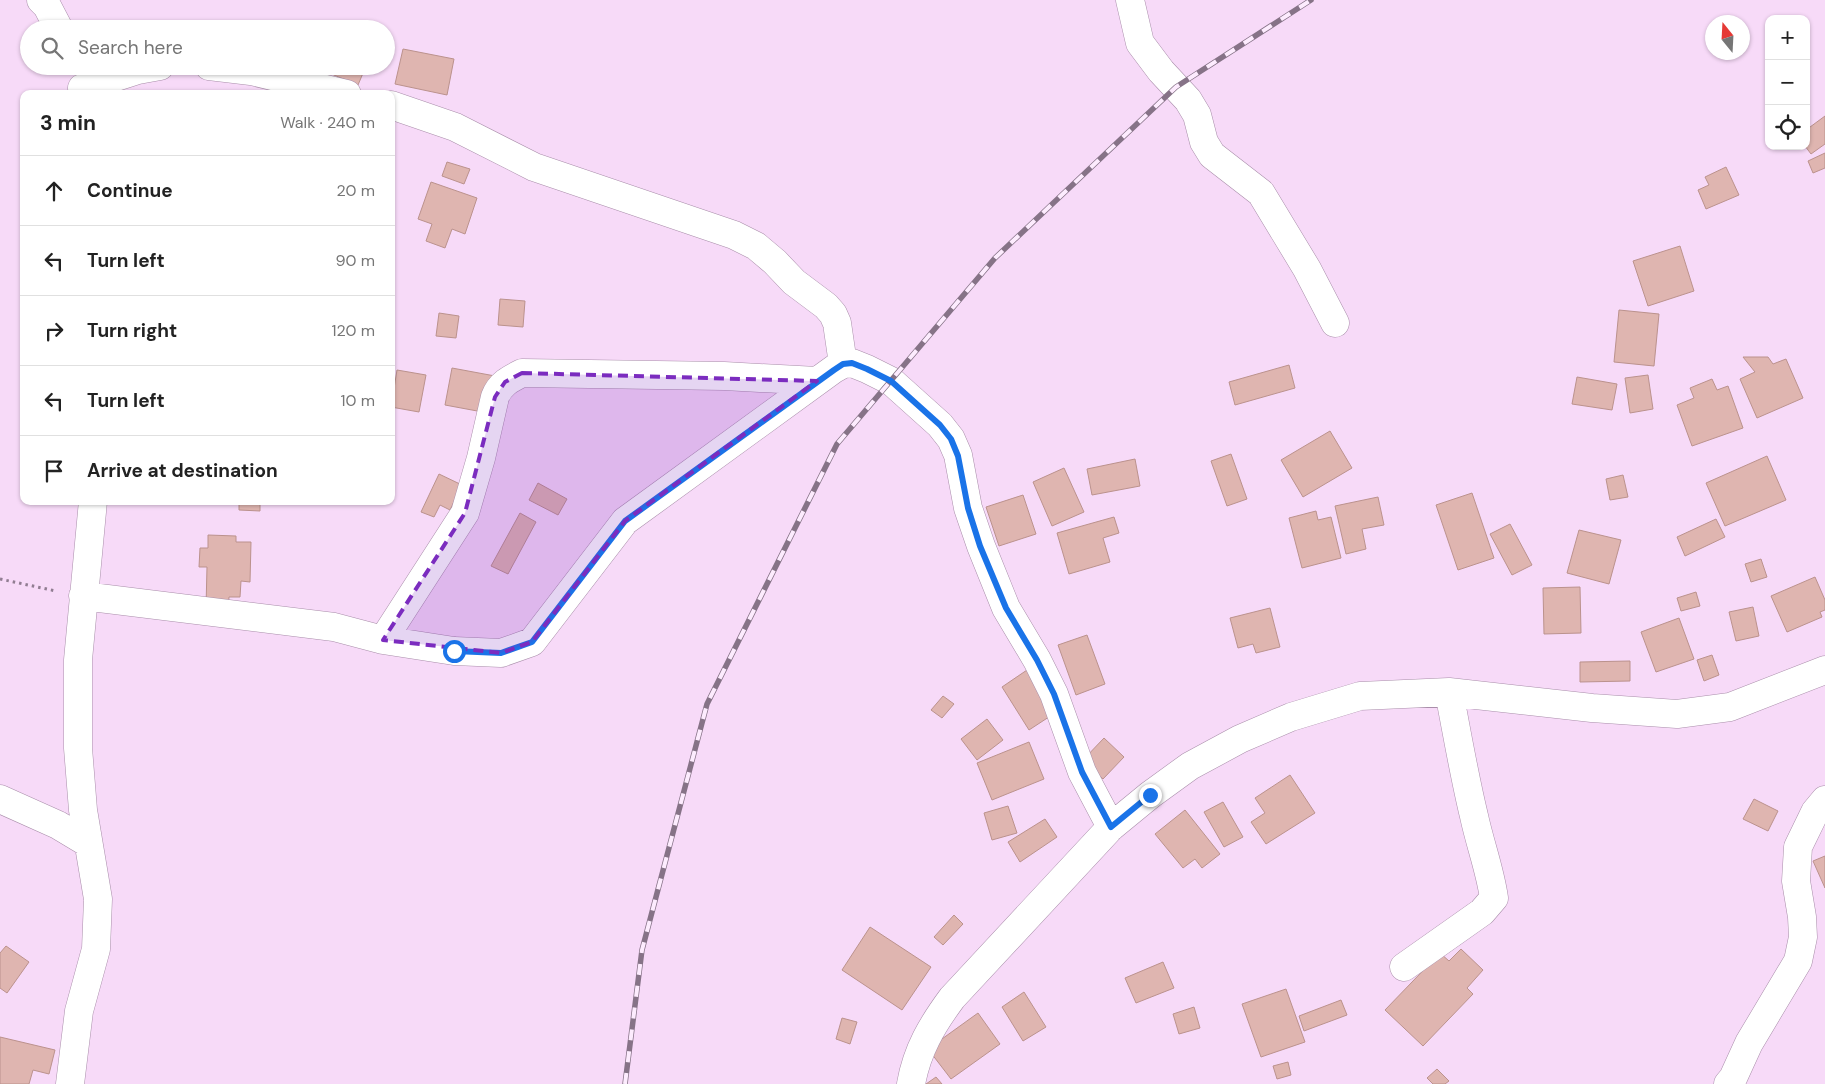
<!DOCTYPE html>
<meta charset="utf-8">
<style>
body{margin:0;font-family:"DM Sans",sans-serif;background:#f2f2f2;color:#222}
.controls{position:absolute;right:15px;top:15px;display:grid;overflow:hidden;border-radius:10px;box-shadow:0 1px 4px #0004}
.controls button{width:45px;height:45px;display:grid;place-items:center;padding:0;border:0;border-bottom:1px solid #e0e0e0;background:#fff;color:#222;font:25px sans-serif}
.compass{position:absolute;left:1705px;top:15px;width:45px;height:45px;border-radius:50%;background:#fff;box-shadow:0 1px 4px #0004;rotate:342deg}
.stop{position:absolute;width:15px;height:15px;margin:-11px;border:4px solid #1a73e8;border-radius:50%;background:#fff}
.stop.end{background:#1a73e8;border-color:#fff;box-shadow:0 1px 5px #0008}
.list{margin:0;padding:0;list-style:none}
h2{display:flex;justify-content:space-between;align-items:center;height:65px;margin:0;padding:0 20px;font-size:21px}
h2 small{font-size:16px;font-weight:400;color:#767676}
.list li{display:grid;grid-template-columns:32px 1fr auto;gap:15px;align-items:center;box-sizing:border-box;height:70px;padding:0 20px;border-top:1px solid #e0e0e0}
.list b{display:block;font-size:19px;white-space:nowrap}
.list em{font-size:16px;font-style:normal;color:#767676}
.icon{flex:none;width:28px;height:28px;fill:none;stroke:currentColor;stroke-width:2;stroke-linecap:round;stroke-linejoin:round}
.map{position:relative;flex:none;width:1825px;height:1084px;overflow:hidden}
.search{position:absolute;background:#fff;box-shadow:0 1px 4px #0004;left:20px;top:20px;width:375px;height:55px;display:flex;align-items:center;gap:12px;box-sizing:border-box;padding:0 18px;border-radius:28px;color:#767676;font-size:19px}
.panel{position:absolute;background:#fff;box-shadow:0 1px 4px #0004;left:20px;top:90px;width:375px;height:415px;border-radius:10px}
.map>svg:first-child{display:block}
.building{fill:#dfb5b0;stroke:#bb928d}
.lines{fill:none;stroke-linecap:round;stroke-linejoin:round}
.minor-casing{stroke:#a98eaa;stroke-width:29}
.path{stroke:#917d92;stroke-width:3;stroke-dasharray:2.5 4;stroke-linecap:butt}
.minor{stroke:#fff;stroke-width:28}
.rail-casing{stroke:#867387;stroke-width:5.5}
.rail{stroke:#fdecfe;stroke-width:4;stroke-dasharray:11;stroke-linecap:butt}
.route{stroke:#1a73e8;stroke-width:6}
.marked{fill:#7b2cbf;fill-opacity:0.2;stroke:#7b2cbf;stroke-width:4;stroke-dasharray:10 6;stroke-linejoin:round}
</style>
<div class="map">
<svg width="1825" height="1084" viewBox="0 0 1825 1084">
<rect width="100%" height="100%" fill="#f7daf8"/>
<path class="building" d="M403,49L454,59L447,95L395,84Z
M318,66H366L358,85L317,68Z
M1825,116V144L1811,154L1805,146L1806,130Z
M1825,153V168L1813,173L1808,161Z
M447,162L470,169L464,184L442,176Z
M1726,167L1739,195L1706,209L1698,190L1709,185L1705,177Z
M431,182L477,198L465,234L452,229L445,248L426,241L432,224L418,219Z
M1680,246L1694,291L1648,306L1633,261Z
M500,299L525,301L523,327L498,325Z
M1619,310L1659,314L1654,366L1614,362Z
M439,313L459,316L456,338L436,336Z
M1743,357H1768L1773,364L1786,359L1803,398L1757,418L1740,379L1755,372Z
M1289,365L1295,388L1235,405L1229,382Z
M452,368L495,376L488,413L445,405Z
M397,370L426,375L419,412L391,407Z
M1648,375L1653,409L1630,413L1625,378Z
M1577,377L1617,384L1612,410L1572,404Z
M1712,379L1717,390L1728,386L1743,428L1692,446L1677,405L1694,398L1690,388Z
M1330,431L1352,468L1303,497L1281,460Z
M1231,454L1247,499L1227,506L1211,461Z
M1767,456L1786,500L1725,526L1706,483Z
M1135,459L1140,486L1092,495L1087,469Z
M1064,468L1084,512L1052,526L1033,482Z
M439,474L462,485L450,510L440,505L434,517L421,512Z
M1623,475L1628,497L1610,500L1606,479Z
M538,483L567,499L558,515L529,500Z
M1472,493L1494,558L1458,570L1436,505Z
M1023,495L1036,534L999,546L986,507Z
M1378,497L1384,525L1362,529L1366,549L1346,554L1335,506Z
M239,501H260V511L239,510Z
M1316,511L1318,520L1331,517L1341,558L1302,568L1289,518Z
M520,513L536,522L508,574L491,566Z
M1114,517L1119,533L1103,538L1110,562L1069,574L1057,533Z
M1716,519L1725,537L1685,556L1677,537Z
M1510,524L1532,565L1512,575L1490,534Z
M1579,530L1621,540L1609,584L1567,573Z
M208,535L236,536V542H251L250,582L241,581L240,597H229L228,610L206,608L207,567H199L200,548H208Z
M1761,559L1767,577L1751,582L1745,564Z
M1815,577L1825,600V610L1820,612L1822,617L1787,632L1771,596Z
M1580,587L1581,633L1544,634L1543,588Z
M1696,592L1700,606L1681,611L1677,598Z
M1753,607L1759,636L1736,641L1729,612Z
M1270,608L1280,647L1256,653L1253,644L1238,648L1230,618Z
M1679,618L1694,659L1656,672L1641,632Z
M1087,635L1105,684L1076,695L1058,645Z
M1712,655L1719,675L1704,681L1697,660Z
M1630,661V681L1580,682V662Z
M1027,670L1055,713L1029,730L1002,687Z
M943,696L954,704L942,718L931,710Z
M987,719L1003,740L977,760L961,739Z
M1104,738L1124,757L1103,779L1083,760Z
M1029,742L1044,779L992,800L977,763Z
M1290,775L1315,813L1266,844L1251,822L1265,813L1255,798Z
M1754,799L1778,811L1768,831L1743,819Z
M1223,802L1243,837L1224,847L1204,812Z
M1008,806L1017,833L992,840L984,813Z
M1185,810L1220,854L1202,868L1195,859L1183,868L1155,834Z
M1045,819L1057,837L1020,862L1008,842Z
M1825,856V888L1813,861Z
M954,915L963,924L943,945L934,937Z
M870,927L931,967L902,1010L842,970Z
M6,946L29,962L7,993L0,988V953Z
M1461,949L1483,970L1467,988L1473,994L1423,1046L1385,1010L1440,953L1449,961Z
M1163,962L1174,988L1136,1003L1125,978Z
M1286,989L1305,1042L1261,1057L1242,1004Z
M1024,992L1046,1027L1023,1041L1002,1007Z
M1341,1000L1347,1015L1304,1031L1299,1016Z
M1194,1007L1200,1028L1179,1034L1173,1014Z
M978,1013L1000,1044L951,1079L928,1049Z
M842,1018L857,1022L850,1044L836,1039Z
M0,1037L55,1050L49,1074L33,1070L29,1084H0Z
M1288,1062L1291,1075L1277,1079L1273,1066Z
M1437,1069L1449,1081L1445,1084H1433L1427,1078Z
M936,1077L942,1084H926Z"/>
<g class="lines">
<g class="minor-casing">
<path id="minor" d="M41,0L47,6L59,29
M1130,0L1140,43L1161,71L1188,100L1197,115L1204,142L1212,155L1261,193L1307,269L1335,323
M209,66L251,71L347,94
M82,88L138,70L160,66
M391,105L455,127L534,167L734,235L756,246L775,262L794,282L826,306L833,314L837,323L843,364
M83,596L334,627L383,640L454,651L501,653L532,642L625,521L834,369L843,364L852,363L867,369L891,381L940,425L951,439L958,455L968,508L981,546L1006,608L1037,660L1054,694L1082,772L1111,827
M383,640L465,513L481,458L495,397C500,384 510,379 522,373L724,376L817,381
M0,799L58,825L88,843
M1404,967L1482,912L1494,898C1490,870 1480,844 1474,816C1464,775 1457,733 1449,692
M70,1084L79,1011L96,949L98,899L83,810L78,748V660L93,501
M911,1084C917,1050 932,1025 952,998L1111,827L1150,795L1190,766L1240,739L1291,717L1360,696L1449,692L1592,708L1677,714L1730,707L1825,670
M1728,1084L1733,1078L1749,1043L1798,961L1803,937L1802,917L1796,881L1798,847L1815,812L1825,800"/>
</g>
<path class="path" d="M0,579L56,591"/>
<use href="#minor" class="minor"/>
<g class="rail-casing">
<path id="rail" d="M625,1084L642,950L707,704L837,444L995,258L1176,87L1311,0"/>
</g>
<use href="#rail" class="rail"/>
</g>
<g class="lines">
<path class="route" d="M454,651L501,653L532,642L625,521L834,370L843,364L852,363L867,369L891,381L940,425L951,439L958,456L968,508L980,546L1006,608L1037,660L1054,694L1082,772L1111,827L1150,795"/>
</g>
<path class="marked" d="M522,373L817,381L625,521L532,642L501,653L383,640L465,513L495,397L505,382Z"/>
</svg>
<div class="controls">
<button>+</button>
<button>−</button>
<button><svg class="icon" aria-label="locate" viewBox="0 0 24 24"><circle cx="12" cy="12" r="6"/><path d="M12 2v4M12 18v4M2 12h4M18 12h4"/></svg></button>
</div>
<svg class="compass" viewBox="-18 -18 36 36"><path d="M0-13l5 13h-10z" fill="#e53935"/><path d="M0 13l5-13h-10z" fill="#767676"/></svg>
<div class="stop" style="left:454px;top:651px"></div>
<div class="stop end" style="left:1150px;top:795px"></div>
<div class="search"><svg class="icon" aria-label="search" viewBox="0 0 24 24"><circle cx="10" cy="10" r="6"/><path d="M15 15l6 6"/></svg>Search here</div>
<section class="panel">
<h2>3 min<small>Walk · 240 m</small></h2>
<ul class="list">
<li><svg class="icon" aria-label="ahead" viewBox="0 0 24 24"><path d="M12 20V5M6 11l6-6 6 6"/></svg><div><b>Continue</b></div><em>20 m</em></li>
<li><svg class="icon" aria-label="left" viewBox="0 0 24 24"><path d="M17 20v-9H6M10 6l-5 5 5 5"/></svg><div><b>Turn left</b></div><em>90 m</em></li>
<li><svg class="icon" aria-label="right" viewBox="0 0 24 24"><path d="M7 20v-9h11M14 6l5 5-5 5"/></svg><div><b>Turn right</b></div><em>120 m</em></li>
<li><svg class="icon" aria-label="left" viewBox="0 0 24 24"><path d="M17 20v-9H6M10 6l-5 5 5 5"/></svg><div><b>Turn left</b></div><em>10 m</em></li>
<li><svg class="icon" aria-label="arrive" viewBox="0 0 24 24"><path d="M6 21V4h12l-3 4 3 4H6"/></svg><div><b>Arrive at destination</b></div></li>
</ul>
</section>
</div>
